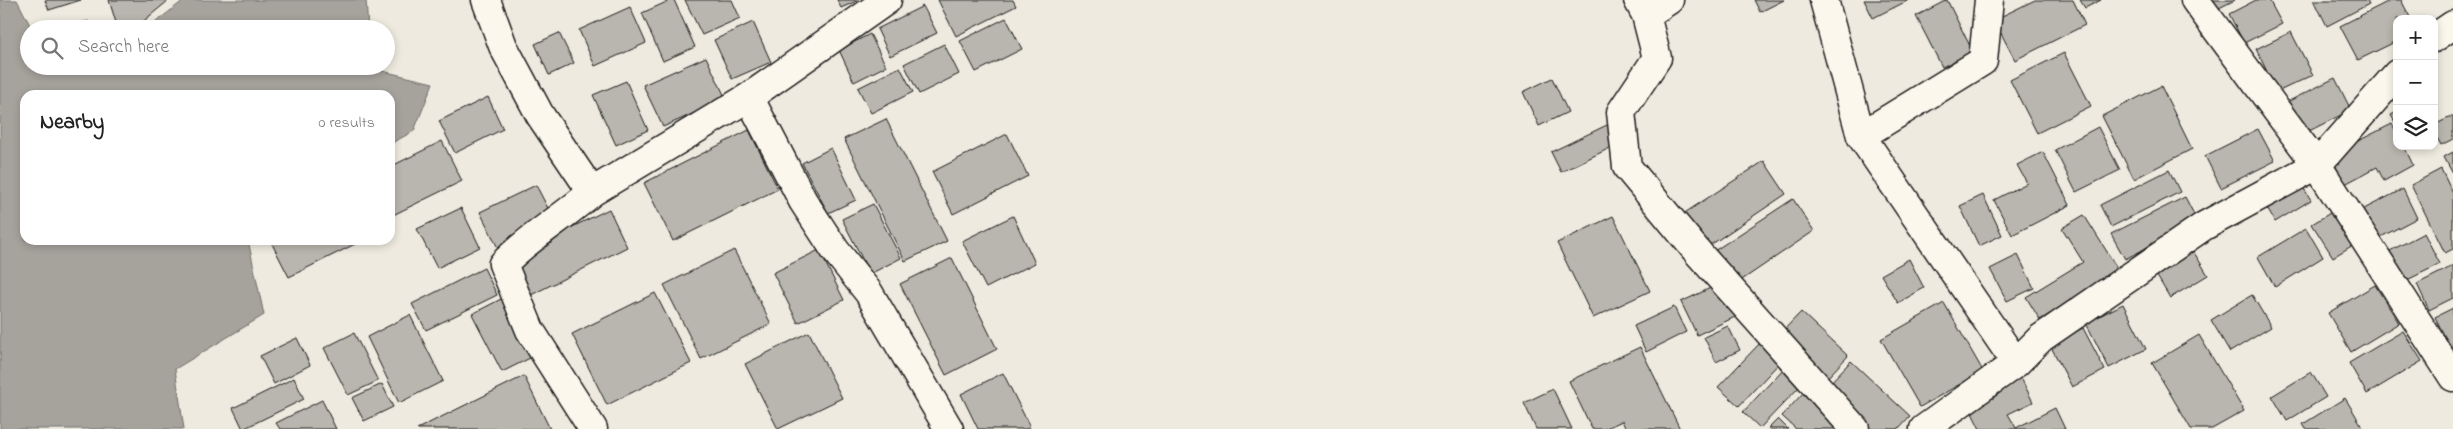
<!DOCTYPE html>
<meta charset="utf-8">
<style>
body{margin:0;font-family:"Indie Flower",sans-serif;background:#f2f2f2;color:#222}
.controls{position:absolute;right:15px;top:15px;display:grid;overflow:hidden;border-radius:10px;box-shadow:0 2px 8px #0003}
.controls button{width:45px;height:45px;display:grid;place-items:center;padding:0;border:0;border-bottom:1px solid #e0e0e0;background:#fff;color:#222;font:25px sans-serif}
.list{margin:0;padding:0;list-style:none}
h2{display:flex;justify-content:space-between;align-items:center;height:65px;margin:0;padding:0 20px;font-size:21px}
h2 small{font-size:16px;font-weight:400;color:#767676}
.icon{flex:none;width:28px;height:28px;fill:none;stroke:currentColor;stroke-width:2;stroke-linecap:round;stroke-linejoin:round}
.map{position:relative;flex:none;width:2453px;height:429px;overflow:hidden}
.search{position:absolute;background:#fff;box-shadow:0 2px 8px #0003;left:20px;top:20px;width:375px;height:55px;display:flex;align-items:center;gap:12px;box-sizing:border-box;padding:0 18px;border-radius:28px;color:#767676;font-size:19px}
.panel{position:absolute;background:#fff;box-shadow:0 2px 8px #0003;left:20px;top:90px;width:375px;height:155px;border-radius:15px}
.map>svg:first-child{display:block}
.water{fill:#a6a39d;stroke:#6f6d69}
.building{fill:#b9b6af;stroke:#1c1c1c}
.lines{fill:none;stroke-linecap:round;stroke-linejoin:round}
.minor-casing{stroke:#1c1c1c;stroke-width:31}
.minor{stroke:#fbf7ec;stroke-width:28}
</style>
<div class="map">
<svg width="2453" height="429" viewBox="0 0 2453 429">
<rect width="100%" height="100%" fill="#eeeadf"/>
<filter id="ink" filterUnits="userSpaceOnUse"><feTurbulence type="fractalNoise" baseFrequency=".02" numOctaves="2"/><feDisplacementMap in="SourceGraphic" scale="10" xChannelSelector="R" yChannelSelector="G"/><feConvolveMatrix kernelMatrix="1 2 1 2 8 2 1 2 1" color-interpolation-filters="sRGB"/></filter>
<g filter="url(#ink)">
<path class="water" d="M0,0H17L32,29H29V66H374V69L433,83L414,131L390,144V95H25V240H248L264,315L175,369L184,429H0Z
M184,0H366L368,29H147Z
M88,21L97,29H52Z"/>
<path class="building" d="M45,0H81L49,10Z
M109,0H169L134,29H118Z
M671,0H674L695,47L663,61L642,13Z
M685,0H732L740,18L702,35Z
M837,0H859L841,8Z
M938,0H1013L1016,6L956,36Z
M1754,0H1784L1760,12Z
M1864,0H1909L1873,18Z
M1947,0L1973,52L1942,67L1916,16Z
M2035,0H2073L2085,25L2015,60L1994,20Z
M2080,0H2101L2085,8Z
M2210,0H2235L2215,10Z
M2256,0H2269L2282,24L2244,43L2229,14Z
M2314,0H2367L2369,4L2327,26Z
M2391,0H2401L2411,19H2397V41L2358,60L2340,26Z
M923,6L937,33L890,56L877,29Z
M630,7L646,43L595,66L579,30Z
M1006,18L1022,49L976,72L960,41Z
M753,22L771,62L732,79L714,40Z
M2291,32L2313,75L2277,92L2256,49Z
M559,33L574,63L549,75L535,44Z
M870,34L886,66L854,82L839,50Z
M944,44L959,74L919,94L904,64Z
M2064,53L2091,106L2037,133L2010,80Z
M706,57L726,99L663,127L643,85Z
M900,67L913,92L871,113L858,88Z
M1552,78L1568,112L1539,126L1523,92Z
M2335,78L2351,110L2303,134L2287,102Z
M626,81L648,130L616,145L593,95Z
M2161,86L2192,149L2134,179L2102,116Z
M488,97L503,129L455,153L439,121Z
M2397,112V126L2391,115Z
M2453,116V139L2441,145L2434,132V125Z
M886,119L947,241L905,261L844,139Z
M1609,124L1618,144L1561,172L1551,152Z
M2392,124L2397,133V146H2404L2413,165L2384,181L2377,167L2345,184L2330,155Z
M2098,127L2120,170L2076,192L2055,150Z
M2258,129L2275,161L2221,188L2205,156Z
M749,130L778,189L673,241L644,183Z
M1007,134L1028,176L953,214L932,172Z
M442,141L462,181L391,216L390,167Z
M831,148L856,200L828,213L802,163Z
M2043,152L2070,205L2012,235L1994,200L2027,183L2017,165Z
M2453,152V174L2444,157Z
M1764,161L1786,194L1703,250L1680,216Z
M2441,169L2453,194V249L2445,253L2411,185Z
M2169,170L2180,192L2111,227L2100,205Z
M2298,179L2311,200L2275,222L2262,200Z
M536,185L554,220L498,248L480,212Z
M2403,189L2417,218L2375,240L2360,211Z
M1983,195L2002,235L1979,246L1960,206Z
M2185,197L2198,222L2125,259L2111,234Z
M1793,199L1814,231L1733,286L1711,253Z
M873,204L901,258L870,274L842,219Z
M461,208L480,247L437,268L417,229Z
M609,209L627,247L529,296L509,258Z
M2335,210L2355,244L2333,257L2312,224Z
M2084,215L2119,271L2040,320L2026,297L2083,262L2062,228Z
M1013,216L1035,263L986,288L962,241Z
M1613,216L1650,291L1593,318L1557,243Z
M2306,228L2323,257L2275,287L2258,257Z
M2424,233L2440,264L2401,283L2386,253Z
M270,240H363L289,277Z
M2188,243L2208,275L2170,298L2151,266Z
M734,250L771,324L701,359L664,285Z
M819,250L844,300L798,323L773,273Z
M2018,255L2034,288L2007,301L1990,269Z
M952,258L997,349L946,375L900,284Z
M1909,259L1924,288L1898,303L1881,275Z
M2453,266V298L2429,310L2417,284Z
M484,268L497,295L426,330L412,304Z
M1721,283L1737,316L1697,335L1681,302Z
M2375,285L2399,323L2351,352L2328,313Z
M655,293L691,363L607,405L572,334Z
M2252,295L2271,327L2230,352L2211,320Z
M503,298L532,357L502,372L472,314Z
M1944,303L1983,371L1920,407L1881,339Z
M2123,304L2146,349L2109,368L2086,323Z
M1674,307L1686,332L1646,352L1634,326Z
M2453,308V348L2451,349L2435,317Z
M1801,312L1848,356L1826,379L1779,335Z
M410,315L443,381L399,403L367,337Z
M1728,326L1740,350L1716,362L1704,337Z
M2083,328L2105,370L2072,387L2050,345Z
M2403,331L2422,361L2367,394L2349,363Z
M809,332L842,398L778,429L745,364Z
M354,333L378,381L348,395L324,348Z
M2199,335L2244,411L2212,429H2191L2152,363Z
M297,338L310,365L274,384L260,356Z
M1762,341L1782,360L1739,406L1718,387Z
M1640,347L1680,429H1626L1622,421L1604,429H1592L1569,381Z
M1851,361L1910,416L1898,429H1870L1826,387Z
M1787,365L1804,382L1760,428L1743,412Z
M2311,372L2326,397L2287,421L2272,396Z
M1003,373L1030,427L1026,429H978L961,394Z
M524,376L550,429H417Z
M294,378L304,399L243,429L233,408Z
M2021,378L2033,402L2008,414L2016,428L2055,408L2065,429H1980L1968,405Z
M382,384L393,407L364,421L352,398Z
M1553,389L1572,429H1536L1524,403Z
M1803,393L1842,429H1796L1782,416Z
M2345,398L2364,429H2306L2303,424Z
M322,400L336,429H280L276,423Z
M1778,419L1788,429H1768Z"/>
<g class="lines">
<g class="minor-casing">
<path id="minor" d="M486,0L503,46L540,115L592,192L749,97L803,201L835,250L869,293L949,429
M1638,0L1646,15L1669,0
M1824,0L1861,136L2016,363L1924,429
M2195,0L2317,165L2453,377
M1646,15L1657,58L1621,112L1627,167L1700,255L1855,429
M2434,38L2453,25
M749,97L887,0
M1861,136L1983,61L1989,0
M592,192C563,218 530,236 503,264L530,330L593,429
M2016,363L2041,338L2204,226L2317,165L2397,74"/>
</g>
<use href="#minor" class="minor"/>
</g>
</g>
</svg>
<div class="controls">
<button>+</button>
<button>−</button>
<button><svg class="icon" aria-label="layers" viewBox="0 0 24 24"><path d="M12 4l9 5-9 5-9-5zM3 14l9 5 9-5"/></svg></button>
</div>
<div class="search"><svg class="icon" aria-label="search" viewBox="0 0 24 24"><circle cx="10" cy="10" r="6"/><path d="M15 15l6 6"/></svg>Search here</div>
<section class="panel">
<h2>Nearby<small>0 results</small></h2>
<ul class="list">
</ul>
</section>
</div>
